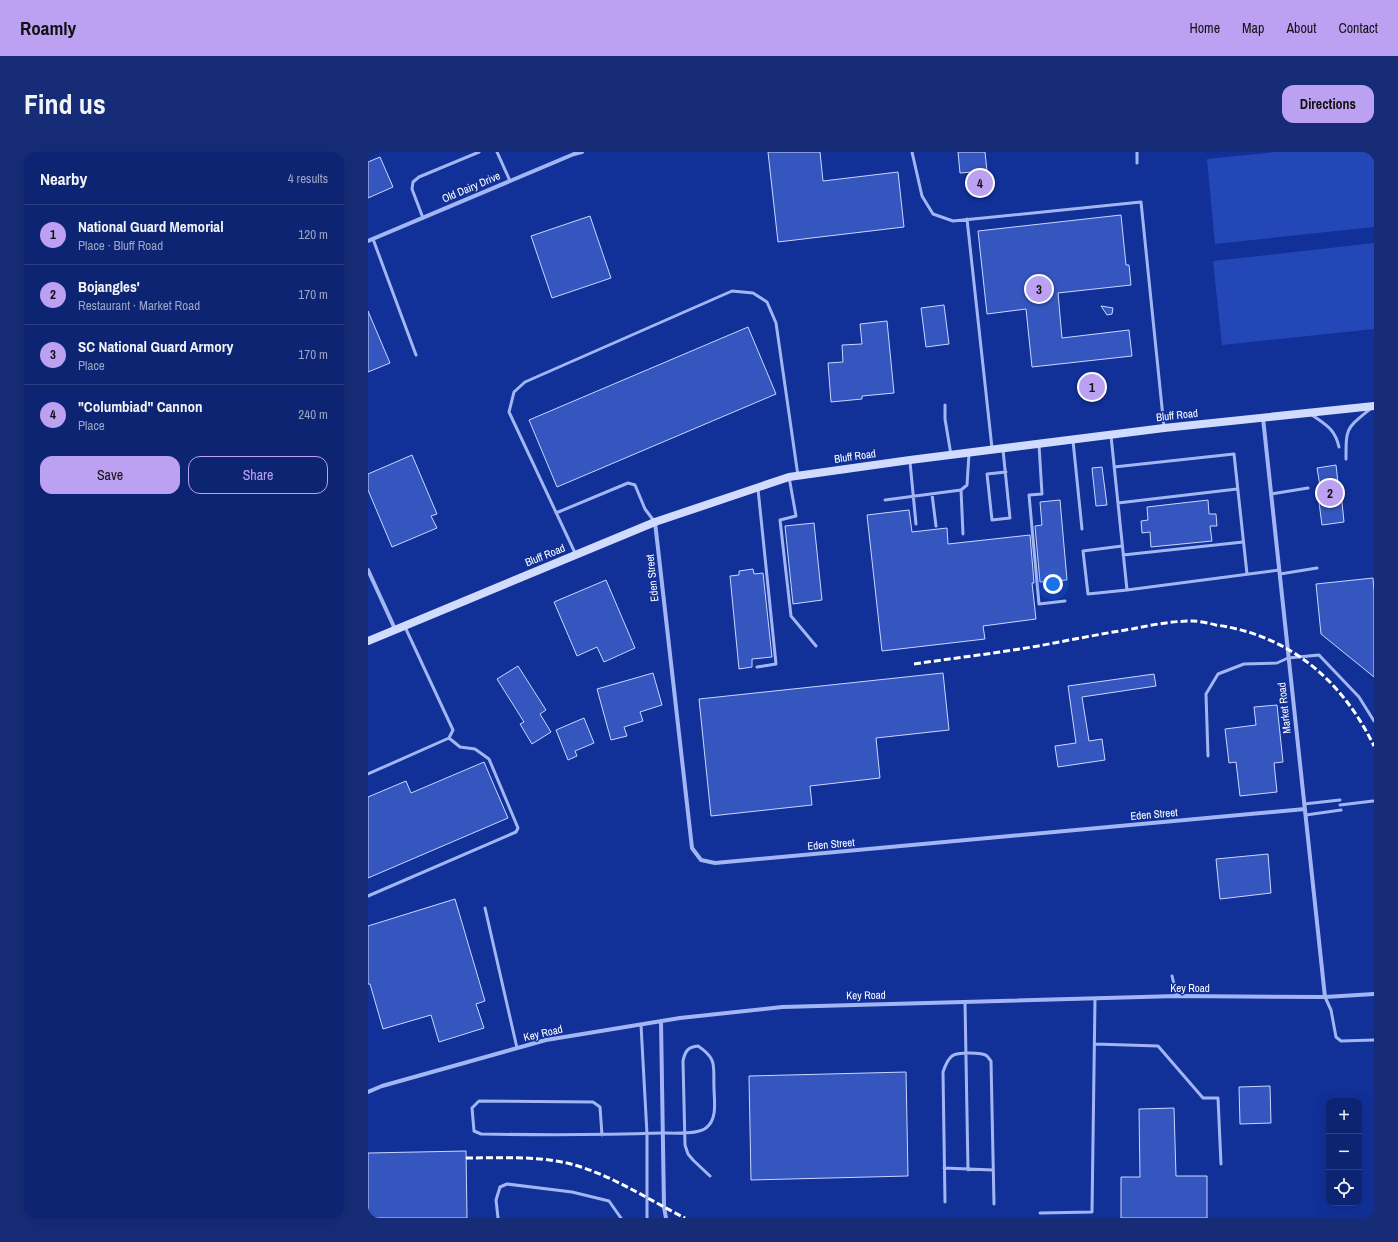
<!DOCTYPE html>
<meta charset="utf-8">
<style>
body{margin:0;font-family:"Archivo Narrow",sans-serif;background:#162c77;color:#f1f3f6}
.controls{position:absolute;right:12px;bottom:12px;display:grid;overflow:hidden;border-radius:8px;box-shadow:0 4px 16px #0002}
.controls button{width:36px;height:36px;display:grid;place-items:center;padding:0;border:0;border-bottom:1px solid #2d4184;background:#0d2472;color:#f1f3f6;font:20px sans-serif}
.you{position:absolute;left:685px;top:432px;width:14px;height:14px;margin:-10px;border:3px solid #fff;border-radius:50%;background:#1a73e8;box-shadow:0 0 0 6px #1a73e833}
.badge{display:grid;place-items:center;width:26px;height:26px;border-radius:50%;background:#bca0f2;color:#111;font-size:13px;font-weight:700}
.pin{position:absolute;translate:-50% -50%;border:2px solid #fff;box-shadow:0 1px 4px #0006}
.list{margin:0;padding:0;list-style:none}
h2{display:flex;justify-content:space-between;align-items:center;height:52px;margin:0;padding:0 16px;font-size:17px}
h2 small{font-size:13px;font-weight:400;color:#9aa4c4}
.list li{display:grid;grid-template-columns:26px 1fr auto;gap:12px;align-items:center;box-sizing:border-box;height:60px;padding:0 16px;border-top:1px solid #2d4184}
.list b{display:block;font-size:15px;white-space:nowrap}
.list p{margin:0;font-size:13px;white-space:nowrap;color:#9aa4c4}
.list em{font-size:13px;font-style:normal;color:#9aa4c4}
.actions{display:flex;gap:8px;padding:12px 16px}
.actions a{flex:1;padding:9px 0;border:1px solid #bca0f2;border-radius:12px;text-align:center;font-size:14px;color:#bca0f2}
.actions .main{background:#bca0f2;color:#111}
.icon{flex:none;width:22px;height:22px;fill:none;stroke:currentColor;stroke-width:2;stroke-linecap:round;stroke-linejoin:round}
.map{position:relative;flex:none;width:1006px;height:1066px;overflow:hidden;border-radius:12px}
header{display:flex;align-items:center;gap:24px;box-sizing:border-box;height:56px;padding:0 20px;background:#bca0f2;color:#111}
header strong{font-size:19px}
nav{display:flex;gap:22px;margin-inline-start:auto;font-size:14px}
.intro{display:flex;align-items:center;justify-content:space-between;box-sizing:border-box;height:96px;padding:0 24px}
h1{margin:0;font-size:28px}
.button{padding:10px 18px;border-radius:12px;background:#bca0f2;color:#111;font-size:14px;font-weight:700}
main{display:flex;gap:24px;padding:0 24px}
aside{flex:1;background:#0d2472;border-radius:12px;box-shadow:0 4px 16px #0002}
.map>svg:first-child{display:block}
.green{fill:#2347b7}
.building{fill:#3456be;stroke:#cad7fe}
.lines{fill:none;stroke-linecap:round;stroke-linejoin:round}
.lane{stroke:#a2b6f4;stroke-width:3}
.street{stroke:#a2b6f4;stroke-width:4}
.secondary{stroke:#d1dbfd;stroke-width:8}
.rail{stroke:#fff;stroke-width:3;stroke-dasharray:7 3;stroke-linecap:butt}
.labels{text-anchor:middle;stroke-width:3;stroke-linejoin:round;paint-order:stroke}
.street-label{font-size:11px;fill:#fff;stroke:#113098}
</style>
<header>
<strong>Roamly</strong>
<nav><a>Home</a><a>Map</a><a>About</a><a>Contact</a></nav>
</header>
<div class="intro"><h1>Find us</h1><a class="button">Directions</a></div>
<main>
<aside>
<h2>Nearby<small>4 results</small></h2>
<ul class="list">
<li><span class="badge">1</span><div><b>National Guard Memorial</b><p>Place · Bluff Road</p></div><em>120 m</em></li>
<li><span class="badge">2</span><div><b>Bojangles'</b><p>Restaurant · Market Road</p></div><em>170 m</em></li>
<li><span class="badge">3</span><div><b>SC National Guard Armory</b><p>Place</p></div><em>170 m</em></li>
<li><span class="badge">4</span><div><b>&quot;Columbiad&quot; Cannon</b><p>Place</p></div><em>240 m</em></li>
</ul>
<div class="actions"><a class="main">Save</a><a>Share</a></div>
</aside>
<div class="map">
<svg width="1006" height="1066" viewBox="0 0 1006 1066">
<rect width="100%" height="100%" fill="#113098"/>
<path class="green" d="M908,0H1006V75L847,92L839,7Z
M1006,91V177L854,193L845,109Z"/>
<path class="building" d="M400,0H452L455,29L530,20L536,75L410,90Z
M590,0H617L619,19L592,21Z
M12,5L25,35L0,46V10Z
M753,63L758,113H761L763,133L690,141L694,186L761,178L764,204L664,215L658,157L619,162L610,79Z
M222,64L243,126L184,146L163,84Z
M576,153L581,192L558,195L553,156Z
M733,154L745,156L744,162L739,163Z
M0,159L22,211L0,220Z
M519,169L526,241L494,244V247L463,250L460,211L475,210L474,193L494,192L492,172Z
M380,175L408,242L189,335L161,268Z
M44,303L69,362L63,364L69,376L24,395L0,338V322Z
M968,313L970,331L972,330L976,370L954,373L949,335L952,334L949,316Z
M734,315L739,353L728,354L724,316Z
M692,348L699,428L672,430L667,374L674,373L672,350Z
M840,348L841,362H848L849,374H842L844,389L783,395L782,380L774,381L773,369L780,368L779,355Z
M541,358L544,380L579,376L580,392L662,383L666,431H664L668,467L615,474L617,487L514,499L499,363Z
M446,371L454,448L425,452L417,374Z
M385,417L386,422L395,421L404,505L384,507V515L371,517L362,424L371,423V419Z
M1005,426L1006,439V525L953,482L948,432Z
M238,428L267,496L236,510L229,495L209,504L186,450Z
M150,514L178,558L172,562L183,580L164,592L152,572L156,570L129,527Z
M285,521L294,553L272,560L275,569L256,575L259,584L243,588L229,537Z
M575,521L581,578L508,586L512,626L442,634L444,653L343,664L331,547Z
M786,522L788,534L714,545L721,589L734,587L737,608L690,615L687,594L708,591L700,534Z
M909,553L915,610L906,611L909,640L872,644L868,610L861,611L857,577L888,573L886,555Z
M216,566L226,591L207,599L209,604L200,608L188,578Z
M116,610L140,666L0,726V645L38,629L43,641Z
M900,702L903,741L852,747L848,707Z
M87,747L117,849L108,852L116,876L71,890L63,863L15,877L2,832H0V774Z
M538,920L540,1024L383,1028L381,924Z
M902,934L903,971L872,972L871,935Z
M806,956L808,1024H839V1066H753V1025H772L771,957Z
M98,999L99,1066H0V1001Z"/>
<g class="lines">
<path class="lane" d="M129,0L142,29
M544,0L554,44L565,62L585,69L773,50L796,275
M769,0V11
M55,66L44,37L45,30L51,25L111,0
M599,67L624,296
M5,87L48,203
M577,253V267L583,303
M944,263C958,273 967,277 971,295
M743,284L759,438L911,418
M705,289L714,377
M671,293L674,342L661,343L671,452L697,449
M635,298L642,366L624,368L619,322L638,320
M978,307C978,275 978,277 1002,257
M542,310L548,372
M746,315L866,302L879,422
M421,325L428,364L412,368L423,464L448,494
M564,342L568,374
M903,342L940,336
M517,348L593,338
M750,351L869,337
M188,361L260,331L267,333L277,357L286,369
M595,382L593,338L599,333L601,302
M754,394L715,399L720,442L759,438
M208,403L141,260L146,240L157,230L364,139L385,141L399,150L408,171L430,324
M755,403L875,390
M912,422L949,416
M389,515L408,512L390,337
M840,604L838,542L850,522L876,512L909,511L920,506L951,503L991,545L1006,569
M0,622L81,586L85,578L37,475
M936,652L972,648
M972,653L1005,649
M938,663L973,658
M0,744L148,680L150,676L121,607L107,597L92,595L81,586
M117,756L149,896
M804,824L809,844
M957,845L963,858L968,885L973,889L1006,888
M597,850L600,1018
M273,873L279,982V1066
M727,892L790,894L835,946H850L853,1012
M234,983L232,955L225,950L111,949L104,956L106,979L113,982C173,983 233,983 293,981C304,981 329,983 338,976C350,967 346,948 346,936C345,915 350,907 330,894C320,895 317,899 315,909L317,993L320,1002L325,1008L342,1024
M576,1016L625,1018
M577,1050L575,920C577,914 579,908 584,904C589,900 614,900 619,904C620,905 621,907 623,909L626,1052
M672,1061L724,1060L727,847
M130,1066L128,1048L132,1035L139,1032L204,1040L241,1049L253,1066"/>
<path class="street" d="M0,89L206,2L214,0
M895,266L957,845
M287,370L324,696L333,708L347,711L937,657
M0,418L27,477
M293,869L296,1055L298,1066
M0,940L14,934L178,888L312,866L414,855L809,844L957,845L1006,842"/>
<path class="secondary" d="M0,489L287,370L421,325L542,308L796,276L1006,254"/>
<path class="rail" d="M546,512C593,505 640,500 686,491C712,486 738,481 764,477C783,473 804,469 824,469C831,469 840,471 848,473C921,483 974,528 1006,594
M98,1006C136,1006 177,1003 213,1015C250,1027 283,1049 317,1066"/>
</g>
<g class="labels">
<g class="street-label">
<text transform="translate(103 35) rotate(-23)" y="4">Old Dairy Drive</text>
<text transform="translate(809 263) rotate(-6)" y="4">Bluff Road</text>
<text transform="translate(487 304) rotate(-8)" y="4">Bluff Road</text>
<text transform="translate(177 403) rotate(-22)" y="4">Bluff Road</text>
<text transform="translate(284 426) rotate(-96)" y="4">Eden Street</text>
<text transform="translate(916 556) rotate(-96)" y="4">Market Road</text>
<text transform="translate(786 662) rotate(-5)" y="4">Eden Street</text>
<text transform="translate(463 692) rotate(-5)" y="4">Eden Street</text>
<text x="822" y="840">Key Road</text>
<text transform="translate(498 843) rotate(-1)" y="4">Key Road</text>
<text transform="translate(175 881) rotate(-13)" y="4">Key Road</text>
</g>
</g>
</svg>
<div class="controls">
<button>+</button>
<button>−</button>
<button><svg class="icon" aria-label="locate" viewBox="0 0 24 24"><circle cx="12" cy="12" r="6"/><path d="M12 2v4M12 18v4M2 12h4M18 12h4"/></svg></button>
</div>
<div class="you"></div>
<div class="pin badge" style="left:724px;top:235px">1</div>
<div class="pin badge" style="left:962px;top:341px">2</div>
<div class="pin badge" style="left:671px;top:137px">3</div>
<div class="pin badge" style="left:612px;top:31px">4</div>
</div>
</main>
